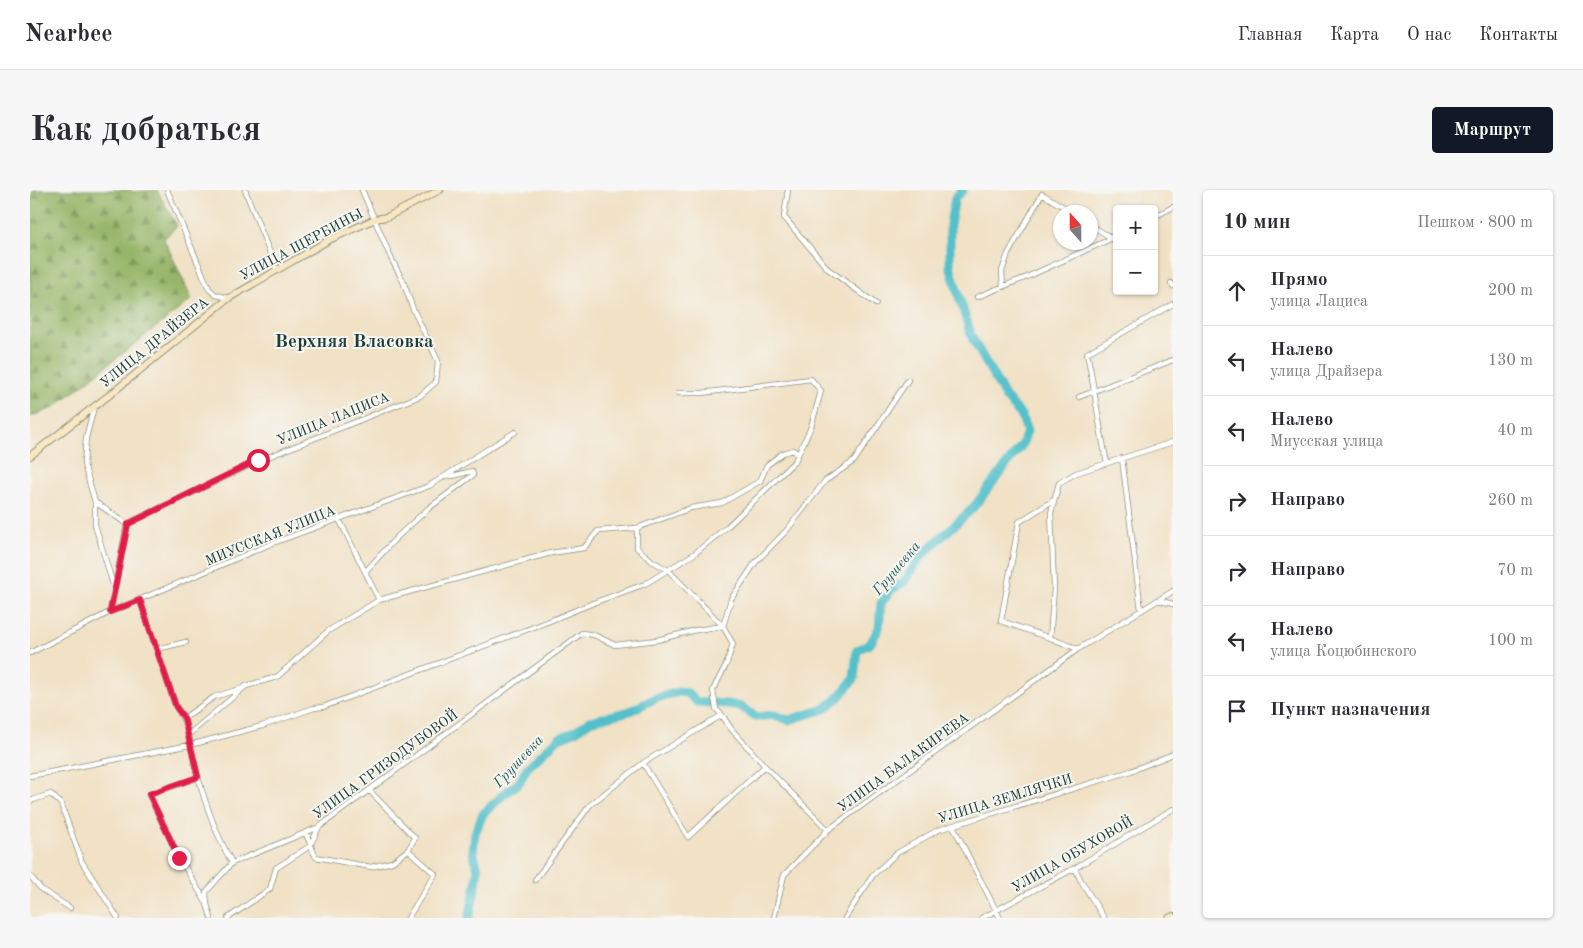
<!DOCTYPE html>
<html lang="ru">
<meta charset="utf-8">
<style>
body{margin:0;font-family:"Old Standard TT",serif;background:#f7f7f7;color:#2b2b33}
.controls{position:absolute;right:15px;top:15px;display:grid;overflow:hidden;border-radius:5px;box-shadow:0 1px 4px #0004}
.controls button{width:45px;height:45px;display:grid;place-items:center;padding:0;border:0;border-bottom:1px solid #e1e1e2;background:#fff;color:#2b2b33;font:25px sans-serif}
.compass{position:absolute;left:1023px;top:15px;width:45px;height:45px;border-radius:50%;background:#fff;box-shadow:0 1px 4px #0004;rotate:339deg}
.stop{position:absolute;width:15px;height:15px;margin:-11px;border:4px solid #e11d48;border-radius:50%;background:#fff}
.stop.end{background:#e11d48;border-color:#fff;box-shadow:0 1px 5px #0008}
.list{margin:0;padding:0;list-style:none}
h2{display:flex;justify-content:space-between;align-items:center;height:65px;margin:0;padding:0 20px;font-size:21px}
h2 small{font-size:16px;font-weight:400;color:#7c7c81}
.list li{display:grid;grid-template-columns:32px 1fr auto;gap:15px;align-items:center;box-sizing:border-box;height:70px;padding:0 20px;border-top:1px solid #e1e1e2}
.list b{display:block;font-size:19px;white-space:nowrap}
.list p{margin:0;font-size:16px;white-space:nowrap;color:#7c7c81}
.list em{font-size:16px;font-style:normal;color:#7c7c81}
.icon{flex:none;width:28px;height:28px;fill:none;stroke:currentColor;stroke-width:2;stroke-linecap:round;stroke-linejoin:round}
.map{position:relative;flex:none;width:1143px;height:728px;overflow:hidden;border-radius:5px}
header{display:flex;align-items:center;gap:30px;box-sizing:border-box;height:70px;padding:0 25px;background:#fff;border-bottom:1px solid #e1e1e2}
header strong{font-size:24px}
nav{display:flex;gap:28px;margin-inline-start:auto;font-size:18px}
.intro{display:flex;align-items:center;justify-content:space-between;box-sizing:border-box;height:120px;padding:0 30px}
h1{margin:0;font-size:35px}
.button{padding:12px 22px;border-radius:5px;background:#111827;color:#fff;font-size:18px;font-weight:700}
main{display:flex;gap:30px;padding:0 30px}
aside{flex:1;background:#fff;border-radius:5px;box-shadow:0 1px 4px #0004}
.map>svg:first-child{display:block}
.forest{fill:url(#forest-firs);stroke:#5a794e}
.lines{fill:none;stroke-linecap:round;stroke-linejoin:round}
.river{stroke:#52c0ca;stroke-width:9}
.street-casing{stroke:#888f7c;stroke-width:6}
.secondary-casing{stroke:#888f7c;stroke-width:8}
.street{stroke:#fff;stroke-width:4.5}
.secondary{stroke:#f9e7c3;stroke-width:6}
.route{stroke:#e11d48;stroke-width:6}
.labels{text-anchor:middle;stroke-width:4;stroke-linejoin:round;paint-order:stroke}
.street-label{font-size:14px;fill:#1f3d34;stroke:#f6f6f2}
.water-label{font-size:15px;font-style:italic;fill:#2c5e5a;stroke:#f6f6f2}
.district-label{font-size:19px;font-weight:bold;fill:#1f3d34;stroke:#f6f6f2}
</style>
<header>
<strong>Nearbee</strong>
<nav><a>Главная</a><a>Карта</a><a>О нас</a><a>Контакты</a></nav>
</header>
<div class="intro"><h1>Как добраться</h1><a class="button">Маршрут</a></div>
<main>
<div class="map">
<svg width="1143" height="728" viewBox="0 0 1143 728">
<defs>
<pattern id="forest-firs" width="22" height="20" patternUnits="userSpaceOnUse" patternTransform="scale(1.25)"><rect width="22" height="20" fill="#96b568"/><path d="M5 1l3.5 6h-7zM16 11l3.5 6h-7z" fill="#7a9456"/></pattern>
</defs>
<rect width="100%" height="100%" fill="#f6f6f2"/>
<filter id="ink" filterUnits="userSpaceOnUse"><feTurbulence type="fractalNoise" baseFrequency=".02" numOctaves="2"/><feDisplacementMap in="SourceGraphic" scale="10" xChannelSelector="R" yChannelSelector="G"/><feConvolveMatrix kernelMatrix="1 2 1 2 8 2 1 2 1" color-interpolation-filters="sRGB"/></filter>
<filter id="wash" filterUnits="userSpaceOnUse"><feTurbulence type="fractalNoise" baseFrequency=".0096" numOctaves="4" result="noise"/><feDisplacementMap in="SourceGraphic" scale="20" xChannelSelector="R" yChannelSelector="G"/><feGaussianBlur stdDeviation="1.12" result="paint"/><feColorMatrix in="noise" values="0 0 0 0 0 0 0 0 0 0 0 0 0 0 0 0 0 1.4 0 .05"/><feComposite in="paint" operator="in"/></filter>
<g filter="url(#wash)">
<rect width="100%" height="100%" fill="#f1e1c5"/>
<path class="forest" d="M0,0H101L102,2L127,0L147,36L134,49L162,109L23,218L0,227Z"/>
<g class="lines">
<path class="river" d="M439,728L446,695L448,679L443,662L445,643L453,624L474,604L489,593L497,578L529,548L544,542L560,531L600,521L624,509L648,502L658,503L667,512L698,514L711,517L727,527L744,525L759,530L794,519L806,510L824,489L827,460L840,454L849,438L851,413L862,399L874,392L892,365L942,319L992,255L997,241L991,225L976,208L942,148L927,100L920,76V34L925,8L933,0"/>
</g>
</g>
<g filter="url(#ink)">
<g class="lines">
<g class="street-casing">
<path id="street" d="M137,0L179,99L186,105L199,108
M215,0L247,81
M758,0L754,27L798,79L846,114
M1124,27L1143,17
M1060,35L1082,48
M1141,93L1143,96
M973,97L972,81L978,64L1012,4L1042,22
M947,107L997,87L1087,46
M1049,207L1143,170
M64,217L56,248L54,274L65,312L97,334L80,422
M1092,268L1111,420
M1077,273C1069,237 1065,200 1057,163L1143,114
M65,312V335L84,398
M309,329L349,410
M97,334L228,271L390,206L406,192L408,171L383,119L373,91L361,68L332,0
M607,338V358L622,371L638,380L693,436L701,409L725,373L757,340L795,291L824,271L878,190
M335,382L366,348L399,318L443,285L442,281L423,286L417,285
M110,410L146,517C161,537 161,563 168,587C176,616 187,646 202,673
M1127,410L1143,414
M1020,448L971,431L989,332L1024,310
M127,459L156,452
M1048,459L1020,448L1024,398L1021,323L1029,293L1046,283L1143,252
M0,463L80,422L243,353L399,296L485,242
M154,528L184,507L213,498
M158,545L216,496L247,487L298,441L349,410L521,363L554,358L568,341L607,338L661,318L692,313L730,291L737,275L753,263L763,260L768,264
M613,573L658,647L735,576
M0,586L160,555L232,536L284,518L293,517L517,432L563,413L615,394L664,364L697,337L765,271L781,237L791,201L781,189L672,203H648
M168,587L119,605L149,667L177,714L181,728
M0,611L21,604L31,614L52,672L88,728
M923,636L970,728
M275,643C280,650 281,659 286,667L341,677L362,672L378,660L385,648L339,600
M378,660L405,684L378,728
M1045,678L1050,689L1074,728
M0,686L12,700L40,718
M505,690L560,615L613,573L692,525
M177,714L176,702L202,673L289,637L552,443L564,445L585,455L627,450L666,440L693,436L703,454L696,475L683,500L686,519L692,525L702,540L735,576L798,640
M198,728L240,699L246,678L280,656L289,637
M744,728L754,685L798,640L1048,459L1143,401
M815,728L843,685L867,663L908,640L1101,581L1143,564
M952,728L1045,678L1143,619"/>
</g>
<g class="secondary-casing">
<path id="secondary" d="M0,266L82,203L199,108L299,50L345,29L357,27L410,0
M1139,728L1143,726"/>
</g>
<use href="#street" class="street"/>
<use href="#secondary" class="secondary"/>
</g>
</g>
<g class="lines" filter="url(#ink)">
<path class="route" d="M149,668L119,604L168,587L154,528L146,517L110,410L80,422L98,334L228,270"/>
</g>
<g class="labels">
<g class="street-label">
<text transform="translate(271 54) rotate(-28)" y="5">УЛИЦА ЩЕРБИНЫ</text>
<text transform="translate(124 152) rotate(-39)" y="5">УЛИЦА ДРАЙЗЕРА</text>
<text transform="translate(303 228) rotate(-22)" y="5">УЛИЦА ЛАЦИСА</text>
<text transform="translate(240 345) rotate(-22)" y="5">МИУССКАЯ УЛИЦА</text>
<text transform="translate(873 572) rotate(-36)" y="5">УЛИЦА БАЛАКИРЕВА</text>
<text transform="translate(355 574) rotate(-36)" y="5">УЛИЦА ГРИЗОДУБОВОЙ</text>
<text transform="translate(975 608) rotate(-17)" y="5">УЛИЦА ЗЕМЛЯЧКИ</text>
<text transform="translate(1042 664) rotate(-30)" y="5">УЛИЦА ОБУХОВОЙ</text>
</g>
<g class="water-label">
<text transform="translate(866 378) rotate(-50)" y="5">Грушевка</text>
<text transform="translate(488 571) rotate(-47)" y="5">Грушевка</text>
</g>
<g class="district-label">
<text x="324" y="157">Верхняя Власовка</text>
</g>
</g>
</svg>
<div class="controls">
<button>+</button>
<button>−</button>
</div>
<svg class="compass" viewBox="-18 -18 36 36"><path d="M0-13l5 13h-10z" fill="#e53935"/><path d="M0 13l5-13h-10z" fill="#7c7c81"/></svg>
<div class="stop" style="left:228px;top:270px"></div>
<div class="stop end" style="left:149px;top:668px"></div>
</div>
<aside>
<h2>10 мин<small>Пешком · 800 m</small></h2>
<ul class="list">
<li><svg class="icon" aria-label="ahead" viewBox="0 0 24 24"><path d="M12 20V5M6 11l6-6 6 6"/></svg><div><b>Прямо</b><p>улица Лациса</p></div><em>200 m</em></li>
<li><svg class="icon" aria-label="left" viewBox="0 0 24 24"><path d="M17 20v-9H6M10 6l-5 5 5 5"/></svg><div><b>Налево</b><p>улица Драйзера</p></div><em>130 m</em></li>
<li><svg class="icon" aria-label="left" viewBox="0 0 24 24"><path d="M17 20v-9H6M10 6l-5 5 5 5"/></svg><div><b>Налево</b><p>Миусская улица</p></div><em>40 m</em></li>
<li><svg class="icon" aria-label="right" viewBox="0 0 24 24"><path d="M7 20v-9h11M14 6l5 5-5 5"/></svg><div><b>Направо</b></div><em>260 m</em></li>
<li><svg class="icon" aria-label="right" viewBox="0 0 24 24"><path d="M7 20v-9h11M14 6l5 5-5 5"/></svg><div><b>Направо</b></div><em>70 m</em></li>
<li><svg class="icon" aria-label="left" viewBox="0 0 24 24"><path d="M17 20v-9H6M10 6l-5 5 5 5"/></svg><div><b>Налево</b><p>улица Коцюбинского</p></div><em>100 m</em></li>
<li><svg class="icon" aria-label="arrive" viewBox="0 0 24 24"><path d="M6 21V4h12l-3 4 3 4H6"/></svg><div><b>Пункт назначения</b></div></li>
</ul>
</aside>
</main>
